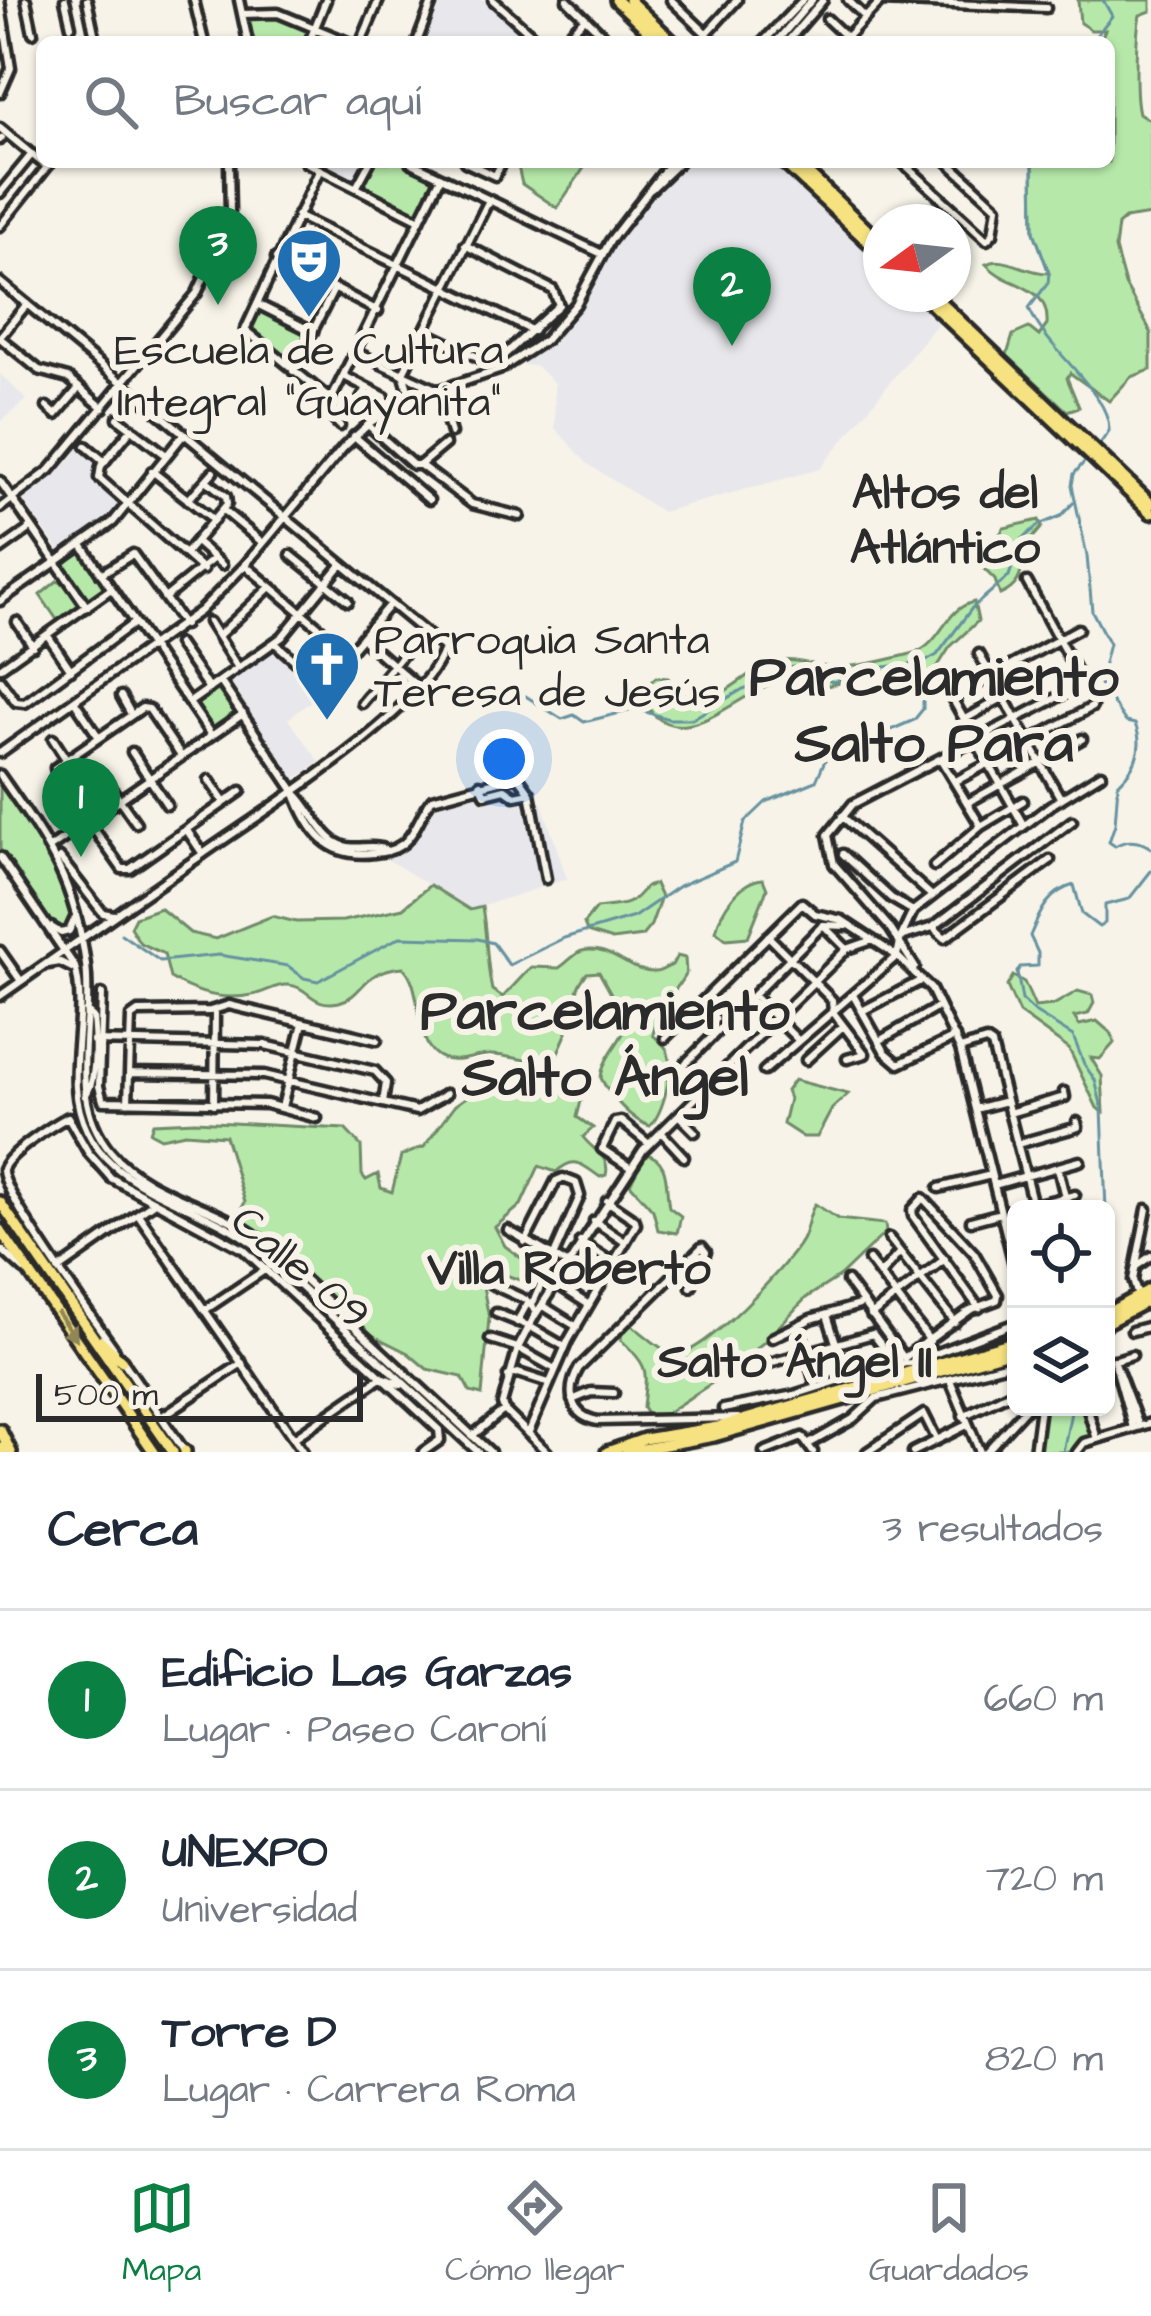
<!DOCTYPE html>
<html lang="es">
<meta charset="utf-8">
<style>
body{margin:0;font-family:"Architects Daughter",sans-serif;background:#f6f6f7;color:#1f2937}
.controls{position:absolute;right:36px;bottom:36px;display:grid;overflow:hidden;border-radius:18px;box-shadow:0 3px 9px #0004}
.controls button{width:108px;height:108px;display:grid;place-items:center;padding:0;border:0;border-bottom:3px solid #e0e1e3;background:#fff;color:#1f2937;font:60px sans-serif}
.compass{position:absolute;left:863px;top:204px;width:108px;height:108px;border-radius:50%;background:#fff;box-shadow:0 3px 9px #0004;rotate:255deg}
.scale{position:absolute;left:36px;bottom:30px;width:327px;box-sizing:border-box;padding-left:12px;border:6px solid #2b2b2b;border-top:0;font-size:33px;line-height:42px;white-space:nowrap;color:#2b2b2b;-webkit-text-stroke:9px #f7f3e8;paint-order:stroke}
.you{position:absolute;left:504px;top:759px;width:42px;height:42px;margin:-30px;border:9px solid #fff;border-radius:50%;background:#1a73e8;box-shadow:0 0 0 18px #1a73e833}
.badge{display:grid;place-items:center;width:78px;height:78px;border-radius:50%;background:#0b8043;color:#fff;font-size:39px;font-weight:700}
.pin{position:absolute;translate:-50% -99px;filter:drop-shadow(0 3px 6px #0008)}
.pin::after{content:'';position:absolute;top:63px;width:42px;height:36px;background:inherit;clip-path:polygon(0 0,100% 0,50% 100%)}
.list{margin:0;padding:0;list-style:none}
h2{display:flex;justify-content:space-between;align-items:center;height:156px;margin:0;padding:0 48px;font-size:51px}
h2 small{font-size:39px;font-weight:400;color:#747a83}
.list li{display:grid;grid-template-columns:78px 1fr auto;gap:36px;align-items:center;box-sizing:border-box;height:180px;padding:0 48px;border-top:3px solid #e0e1e3}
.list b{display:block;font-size:45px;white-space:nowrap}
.list p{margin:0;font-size:39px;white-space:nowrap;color:#747a83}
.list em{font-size:39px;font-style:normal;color:#747a83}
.icon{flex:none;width:66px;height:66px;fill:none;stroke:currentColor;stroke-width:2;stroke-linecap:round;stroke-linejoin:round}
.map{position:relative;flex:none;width:1151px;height:1452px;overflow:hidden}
.search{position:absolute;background:#fff;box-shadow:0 3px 9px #0004;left:36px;right:36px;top:36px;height:132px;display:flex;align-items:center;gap:30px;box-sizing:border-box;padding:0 42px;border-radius:18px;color:#747a83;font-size:45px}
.sheet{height:696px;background:#fff}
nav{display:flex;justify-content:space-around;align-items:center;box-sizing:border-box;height:168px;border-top:3px solid #e0e1e3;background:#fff;font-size:33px;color:#747a83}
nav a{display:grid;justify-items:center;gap:6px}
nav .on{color:#0b8043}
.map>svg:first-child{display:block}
.built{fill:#e8e8ec}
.green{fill:#b6e9a9;stroke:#708a6a;stroke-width:3}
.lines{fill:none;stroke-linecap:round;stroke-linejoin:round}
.stream{stroke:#6692a0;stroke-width:3}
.minor-casing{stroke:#2b2b2b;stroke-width:15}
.major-casing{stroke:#2b2b2b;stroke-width:18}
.minor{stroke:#f7f3e8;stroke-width:6}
.major{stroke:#f6e281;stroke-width:9}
.oneway{fill:#908656}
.labels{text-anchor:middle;stroke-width:12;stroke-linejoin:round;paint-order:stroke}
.poi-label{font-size:45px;fill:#2b2b2b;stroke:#f7f3e8}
.street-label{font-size:45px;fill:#2b2b2b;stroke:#f7f3e8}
.neighbourhood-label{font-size:48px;font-weight:bold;fill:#2b2b2b;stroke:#f7f3e8}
.district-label{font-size:57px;font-weight:bold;fill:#2b2b2b;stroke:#f7f3e8}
</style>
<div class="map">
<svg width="1151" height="1452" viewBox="0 0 1151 1452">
<rect width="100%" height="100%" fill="#f7f3e8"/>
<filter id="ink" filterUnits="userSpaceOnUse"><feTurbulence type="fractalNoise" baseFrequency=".00833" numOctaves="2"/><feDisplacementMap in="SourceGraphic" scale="24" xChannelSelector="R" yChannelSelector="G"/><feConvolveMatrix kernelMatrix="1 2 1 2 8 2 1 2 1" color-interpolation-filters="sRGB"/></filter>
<g filter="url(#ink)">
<path class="built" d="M440,0H483L531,42H424Z
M308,162H369L356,185Z
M682,162H779L881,261V294H915L941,319L820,469L662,512L588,464L555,428L554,383L536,366L522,365L567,327L635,210Z
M0,374L27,400L0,422Z
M81,444L101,460L94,475L95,483L119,504L103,523L61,553L23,500L70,460Z
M273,652L324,691L288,719L320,762L295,779L230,682Z
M518,779L530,806L542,803L567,879L470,910L388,860V851L405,843L428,802Z"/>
<path class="green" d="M1078,0H1151V11L1140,15C1136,34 1134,94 1139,113L1151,121V215L1125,219L1118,225L1115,249L1125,285L1151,332V370L1131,377L1109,401L1070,373L1067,378L1079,407L1067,411L1007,355L1013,335L1029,328L1039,336L1047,325C1050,283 1008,289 986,264C1004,254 1027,274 1049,273L1034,232L1033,162H1109V42H1099L1105,30H1091L1080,23Z
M269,12L314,28L308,42H249L243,15Z
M371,162H409L437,175L417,217L359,186Z
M517,162H588L557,208L522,184Z
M259,310L307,334L295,359L285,361L254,332L251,327Z
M1039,520L1042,527C1038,533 1032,537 1029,543C1019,562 1028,583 1000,595L995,580L983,568L988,551L1004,528Z
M79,551L84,553L104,583L101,593L90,601L64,565Z
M57,581L65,584L79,604L78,611L60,624L40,595Z
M974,602L978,621L950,647L931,677L924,679L904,669L827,686C773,643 703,760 654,715C647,709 646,699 641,691L656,677L668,678L688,700C727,703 739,673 773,663C796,655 815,669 839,667C864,666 891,659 915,653C942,643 945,608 974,602Z
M216,688L236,712L212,731L197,704Z
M0,782L48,851L72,918L65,930L53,928L0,851Z
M763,879L767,889L748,937L726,939L716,931C720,911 740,880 763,879Z
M655,884L661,897L651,925L642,936L612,940L587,932L584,923L596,908C618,905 631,908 645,887Z
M430,885L470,910L482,907C487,934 486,963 492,990L503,997L531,967L559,968C566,964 575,953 582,951C611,944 628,973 655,972C661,972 666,967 672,965L677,956L685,958L686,973C674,994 658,1010 653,1035C658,1040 664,1044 667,1050C675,1069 663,1113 650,1126C633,1122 609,1095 601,1078C603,1054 627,1038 631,1012L614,999L599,972L587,973C575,988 577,994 574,1012C572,1022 559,1051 554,1060C532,1066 511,1054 489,1055C476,1055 463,1062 451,1060C409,1057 427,989 403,967C359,971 366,995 339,1002C311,1008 309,986 288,985C276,984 265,993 252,995C224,1001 195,993 170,978L164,954L140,943L130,927L135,917L160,908L190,933L216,939L272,916L296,922L343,921L403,908Z
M1013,976L1024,982L1035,1007L1053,1005L1078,991L1092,995L1094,1003L1088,1014L1074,1017L1079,1025L1097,1021L1112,1034L1114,1043L1100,1059L1091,1058L1102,1076L1104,1112L1097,1108L1069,1049L1019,1013L1007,986Z
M496,1076L521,1082L542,1078L554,1087L578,1091L581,1101L577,1117L593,1128L583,1137C592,1150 611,1156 606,1175L600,1177C581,1164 575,1155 556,1172L539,1166L521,1205L495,1227L505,1246L532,1266V1274L520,1280L489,1269L481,1276L489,1318L482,1395L470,1392L462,1377L427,1369L408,1353L354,1326L268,1246L235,1222L245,1202L225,1136L185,1133L161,1138L150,1132L153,1123L195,1121L345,1129L361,1146L362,1175L366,1180L378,1174L381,1188L392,1192L401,1156L424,1147L455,1105Z
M794,1080L848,1094L832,1109L817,1137H803L783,1124L789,1099L786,1091Z
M645,1154C671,1158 665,1187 669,1207L681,1216L677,1233L658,1230L653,1210L630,1184Z
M815,1204L838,1219L885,1224L886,1232L840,1276L806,1298L763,1343L721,1377L665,1414L650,1418L643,1408C646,1371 651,1368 621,1340L622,1330L628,1323C641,1330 662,1353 676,1354C704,1355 788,1265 802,1240C808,1228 808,1215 815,1204Z
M1040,1407H1087L1097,1439L1081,1444L1077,1452H1034Z"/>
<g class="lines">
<path class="stream" d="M1091,42L1112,16L1103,0
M1033,162L1034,232L1049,273L1048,283L1029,308C1045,349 1111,393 1109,431L1097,448
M1086,460L1074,474L1072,485L1087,556L1092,611L1109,644L1099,683L1126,722L1135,724C1145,748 1135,768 1118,784L1115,824L1109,842L1115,846C1127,839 1139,840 1151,848
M524,695L562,719L574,715L584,722L636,709L669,719H692L743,689L766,682L781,669L794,667L833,682L884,667L923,663L937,655L972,608L1009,576L1021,540L1039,525L1061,516L1074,502
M121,934L160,961L219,955L288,966L304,978L318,981L400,937L478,939L493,943L509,965L564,938L634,917L679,886L735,862L745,822L766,802L816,781L826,758L914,720L923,709V663
M1106,1211L1102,1108L1095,1080L1084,1064L1073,1036L1036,1013L1022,1000L1017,972L1020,967L1038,966V953L1030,936C1040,912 1048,892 1074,885L1082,914L1099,927L1105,923V905L1129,899L1151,871
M1063,1452L1072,1407"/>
<g class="minor-casing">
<path id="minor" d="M26,0L33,33
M65,0L71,26
M87,0L96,42
M194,0L204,42
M239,0L248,42
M493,0L540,42
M567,0L610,42
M671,0L715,42
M848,0L865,17
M881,1L1046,8
M242,14L278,13L348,42
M827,19L846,37
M706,34L737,0
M309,42L326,0
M361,42L379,0
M417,42L433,0
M561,42L585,18
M763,42L803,0
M776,42L812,0
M787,42L823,0
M842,42L881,1
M0,93L11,68L0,0
M0,128L47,167
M0,140L2,138
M305,162L420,220
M410,162L602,254
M465,162L495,176L502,162
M902,162L987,240L993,234L997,207L948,162
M320,169L245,330L331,400
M357,186L370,162
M651,189L679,162
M0,193L32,154
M297,216L533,331
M0,226L51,162
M276,258L378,311
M0,282L444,648C425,711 260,814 203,854C135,901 68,948 0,996
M257,304L313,332
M423,331L490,363L500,359L559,305L553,290L465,245
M0,337L27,304
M0,338L39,370L68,378L103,408
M357,353L438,390L451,433
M293,371L334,289
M403,373L489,200
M346,377L385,397
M403,401L409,393L404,376
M359,403L367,388
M47,407L56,415L79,388
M118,418L166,455
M368,425L413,465H420L472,504L520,516
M340,426L327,412L331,400L441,177
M132,428L101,466L99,478L203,570
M354,436L429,500
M86,446L105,462
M420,465L445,444
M152,471L214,520
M0,481L87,607
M188,500L213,472
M0,508L50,470L197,293L224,235L230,212L229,162
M223,510L263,543
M196,542L222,565
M82,545L211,735
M0,550L31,528
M185,554L227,504L226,496L206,480
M291,555L348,601
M245,565L321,629
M101,574L133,554L184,625
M166,597L214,558
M0,601L113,522L184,434
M17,622L33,646
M209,622L238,668
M48,636L71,670
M218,636L270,587
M362,638L417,686
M275,643L315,678H327L390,604
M178,644L209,689
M979,654L1061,799
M0,668L111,589
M0,680L16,702L25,703L134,623
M220,681L294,791C309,832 328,859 374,853C383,852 393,851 401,845C415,836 421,812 432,799L518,776L530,793L546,879
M943,682L1024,826
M121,696L131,714
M952,698L1078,629
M75,702L98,736
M190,702L282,637L341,565
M362,703L404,653
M964,720L1025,685
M53,739L66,759
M132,752L167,805
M0,753L200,611L245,565L344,447L371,422L406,401L499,370L545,340L576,304L610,241L671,162
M181,756L149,709L142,708L55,768L57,777L122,869H130L241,791
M941,760L981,826
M0,775C48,844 74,878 86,965C94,1028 65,1097 110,1151C147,1196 215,1204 260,1239L490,1452
M102,775L136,823
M209,780L224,802
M956,781L1092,707
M480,784L485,794L505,789L515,796L530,793
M296,794C311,808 321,837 341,845C357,852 372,842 388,851
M969,802L1082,739
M842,816L932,896
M188,832L203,854
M50,848L243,714
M843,854L891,898L913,911L901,937
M0,857L75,967C86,1005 73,1048 76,1088C84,1191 189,1194 255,1245L478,1452
M60,858L103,913L114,915
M934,866L981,826L1023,801
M913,911L1051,805L1101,774
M824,926L847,949
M51,927L61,933L69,931L75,918
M934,928L945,938L1050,860
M768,936L832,1000L833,1012L865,1054L847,1059
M0,951L21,981
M897,956L901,937L933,927L1072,821
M48,964L60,962L74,969
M915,967L890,928L834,864L828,835L853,804L1083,684L1027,582
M102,994L99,1086L103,1101L266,1104L317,1118
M853,995L885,1052L899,1064L955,1037
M754,996L798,1040
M707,997L731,1019
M862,1011L922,980
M665,1038L802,903L815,914L842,920L897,956L931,989L960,1049L1016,1273
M93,1041L265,1045L375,1071L386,1083L383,1103
M879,1041L938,1007
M960,1049L986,1041L992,1045L1034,1209
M806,1060L843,1026
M764,1071L897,956
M130,1073L264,1075L417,1111L446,1094
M703,1092L684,1065L823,925L846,926
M85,1096C98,1079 95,1038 93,1017L86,1011
M128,1102L131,1017L138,1012L210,1011L229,1005L377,1040
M214,1104L215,1011
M282,1107L303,1023
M975,1109L1006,1101
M1009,1113L1065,1097L1064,1092
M679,1116L695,1132
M661,1132L684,1157
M1017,1144L1078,1127L1077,1122
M631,1168L602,1149L615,1122L621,1121L649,1144
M1058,1168L1065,1197
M994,1185L1080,1161
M939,1188L991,1175
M1033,1205L1075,1195
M138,1214L303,1452
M594,1221L625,1242
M971,1221L1001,1213
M508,1230L600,1283
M889,1238L955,1322
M525,1242L556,1181L563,1178L576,1183L580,1196L532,1305
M580,1242L612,1262
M0,1248L24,1270
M869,1260L930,1341
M1138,1265L1151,1256
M58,1270L153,1203
M880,1275L900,1252
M847,1281L904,1358L970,1310L997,1300L998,1295L974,1253L923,1198L912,1210L913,1216L979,1308
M555,1283L589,1305
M491,1284L526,1300L534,1309
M691,1287L706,1252L702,1247L579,1368C566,1390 569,1416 598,1421L738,1418
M1138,1297L1133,1280L1147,1209
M542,1305L577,1327
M205,1310L266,1269
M496,1313L529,1326L565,1347
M827,1315L847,1377
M871,1315L945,1259
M517,1322L528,1302
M799,1325L816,1387
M1132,1331L1151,1326
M772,1338L811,1319L859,1305
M490,1339L518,1348L555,1369
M115,1350C97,1324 0,1192 3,1169C9,1153 53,1125 68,1117L88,1152L111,1178L243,1249L439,1430L440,1440L423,1452
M1116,1360L1132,1355
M123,1361L185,1452
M741,1371L873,1334L895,1363
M508,1376L518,1373L549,1383
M950,1380L980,1452
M572,1400L591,1392L614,1393
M1087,1407L1097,1439
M723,1409L794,1395L891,1364L910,1363L1016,1323
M963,1416L1010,1393
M161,1417L242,1363
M1133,1428L1114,1360L1139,1426
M528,1434L568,1341L636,1224L635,1220L607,1201
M472,1436L504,1410
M294,1438L382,1377L401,1385
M809,1444L853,1419L876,1398L1016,1362
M547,1452L504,1410L502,1404L518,1348L534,1317L643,1150L847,949L873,940
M764,1452L802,1437L813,1452
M867,1452L924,1414L937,1440
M913,1452L967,1425
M986,1452L1027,1407
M1034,1452L1040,1407
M1077,1452L1084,1443L1151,1423"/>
</g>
<g class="major-casing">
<path id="major" d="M616,0L660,42
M629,0L673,42
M783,162L881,254
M796,162L881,243
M921,294L1151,513
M932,294L1151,504
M0,1202L173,1452
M0,1230L154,1452
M1106,1314L1151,1289
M1106,1323L1151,1299
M100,1340L122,1361
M0,1430L11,1452
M0,1447L2,1452
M185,1451V1452
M607,1452L644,1439L718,1427L1016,1341
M627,1452L714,1436L1016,1350"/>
</g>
<use href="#minor" class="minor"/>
<use href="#major" class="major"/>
</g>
<defs><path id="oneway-solid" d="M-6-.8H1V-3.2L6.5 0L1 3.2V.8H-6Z" transform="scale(3)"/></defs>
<use class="oneway" href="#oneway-solid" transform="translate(67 1326) rotate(55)"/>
</g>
<defs>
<g id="theatre-pin" transform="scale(3.45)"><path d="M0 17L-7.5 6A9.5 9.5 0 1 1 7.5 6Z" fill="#1f6fb2" stroke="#f7f3e8"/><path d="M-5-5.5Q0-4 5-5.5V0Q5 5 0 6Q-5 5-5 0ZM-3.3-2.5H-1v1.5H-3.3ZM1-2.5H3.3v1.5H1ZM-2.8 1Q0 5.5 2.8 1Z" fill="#fff"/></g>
<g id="church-pin" transform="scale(3.45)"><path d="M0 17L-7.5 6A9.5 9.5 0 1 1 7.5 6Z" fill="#1f6fb2" stroke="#f7f3e8"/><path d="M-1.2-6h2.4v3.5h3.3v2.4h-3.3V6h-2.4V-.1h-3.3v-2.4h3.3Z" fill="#fff"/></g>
</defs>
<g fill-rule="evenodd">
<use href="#theatre-pin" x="309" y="261"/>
<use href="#church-pin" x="327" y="664"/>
</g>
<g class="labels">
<g class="poi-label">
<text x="309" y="364">Escuela de Cultura<tspan x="309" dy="52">Integral "Guayanita"</tspan></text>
<text x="374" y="654" text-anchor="start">Parroquia Santa<tspan x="374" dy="52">Teresa de Jesús</tspan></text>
</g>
<g class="street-label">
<text transform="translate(302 1266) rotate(40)" y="16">Calle 09</text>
</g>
<g class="neighbourhood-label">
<text x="945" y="508">Altos del<tspan x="945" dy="55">Atlántico</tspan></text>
<text x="569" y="1284">Villa Roberto</text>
<text x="795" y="1377">Salto Ángel II</text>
</g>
<g class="district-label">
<text x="934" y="695">Parcelamiento<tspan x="934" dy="66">Salto Para</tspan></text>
<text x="605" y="1029">Parcelamiento<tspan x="605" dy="66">Salto Ángel</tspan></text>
</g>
</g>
</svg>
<div class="controls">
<button><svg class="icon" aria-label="locate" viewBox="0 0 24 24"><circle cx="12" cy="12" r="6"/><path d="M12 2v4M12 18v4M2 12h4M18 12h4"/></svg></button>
<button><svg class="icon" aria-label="layers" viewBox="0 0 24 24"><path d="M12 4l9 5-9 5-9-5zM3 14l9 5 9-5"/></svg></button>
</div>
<svg class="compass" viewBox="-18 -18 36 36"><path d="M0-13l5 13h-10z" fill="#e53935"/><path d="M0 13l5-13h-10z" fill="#747a83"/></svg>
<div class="scale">500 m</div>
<div class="you"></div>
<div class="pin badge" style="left:81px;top:857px">1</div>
<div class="pin badge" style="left:732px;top:346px">2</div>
<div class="pin badge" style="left:218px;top:305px">3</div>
<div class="search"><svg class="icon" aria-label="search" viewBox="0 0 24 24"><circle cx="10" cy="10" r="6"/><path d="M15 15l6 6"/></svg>Buscar aquí</div>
</div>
<section class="sheet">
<h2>Cerca<small>3 resultados</small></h2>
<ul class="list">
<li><span class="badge">1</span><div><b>Edificio Las Garzas</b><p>Lugar · Paseo Caroní</p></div><em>660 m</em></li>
<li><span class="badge">2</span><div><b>UNEXPO</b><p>Universidad</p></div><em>720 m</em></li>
<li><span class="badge">3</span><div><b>Torre D</b><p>Lugar · Carrera Roma</p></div><em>820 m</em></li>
</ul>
</section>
<nav>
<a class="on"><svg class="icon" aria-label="map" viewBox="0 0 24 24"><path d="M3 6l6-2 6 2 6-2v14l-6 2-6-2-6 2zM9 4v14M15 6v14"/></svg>Mapa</a>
<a><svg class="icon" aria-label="directions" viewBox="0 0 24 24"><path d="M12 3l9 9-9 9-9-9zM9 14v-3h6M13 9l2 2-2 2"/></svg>Cómo llegar</a>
<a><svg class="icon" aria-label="saved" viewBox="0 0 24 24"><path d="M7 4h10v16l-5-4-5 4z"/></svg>Guardados</a>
</nav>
